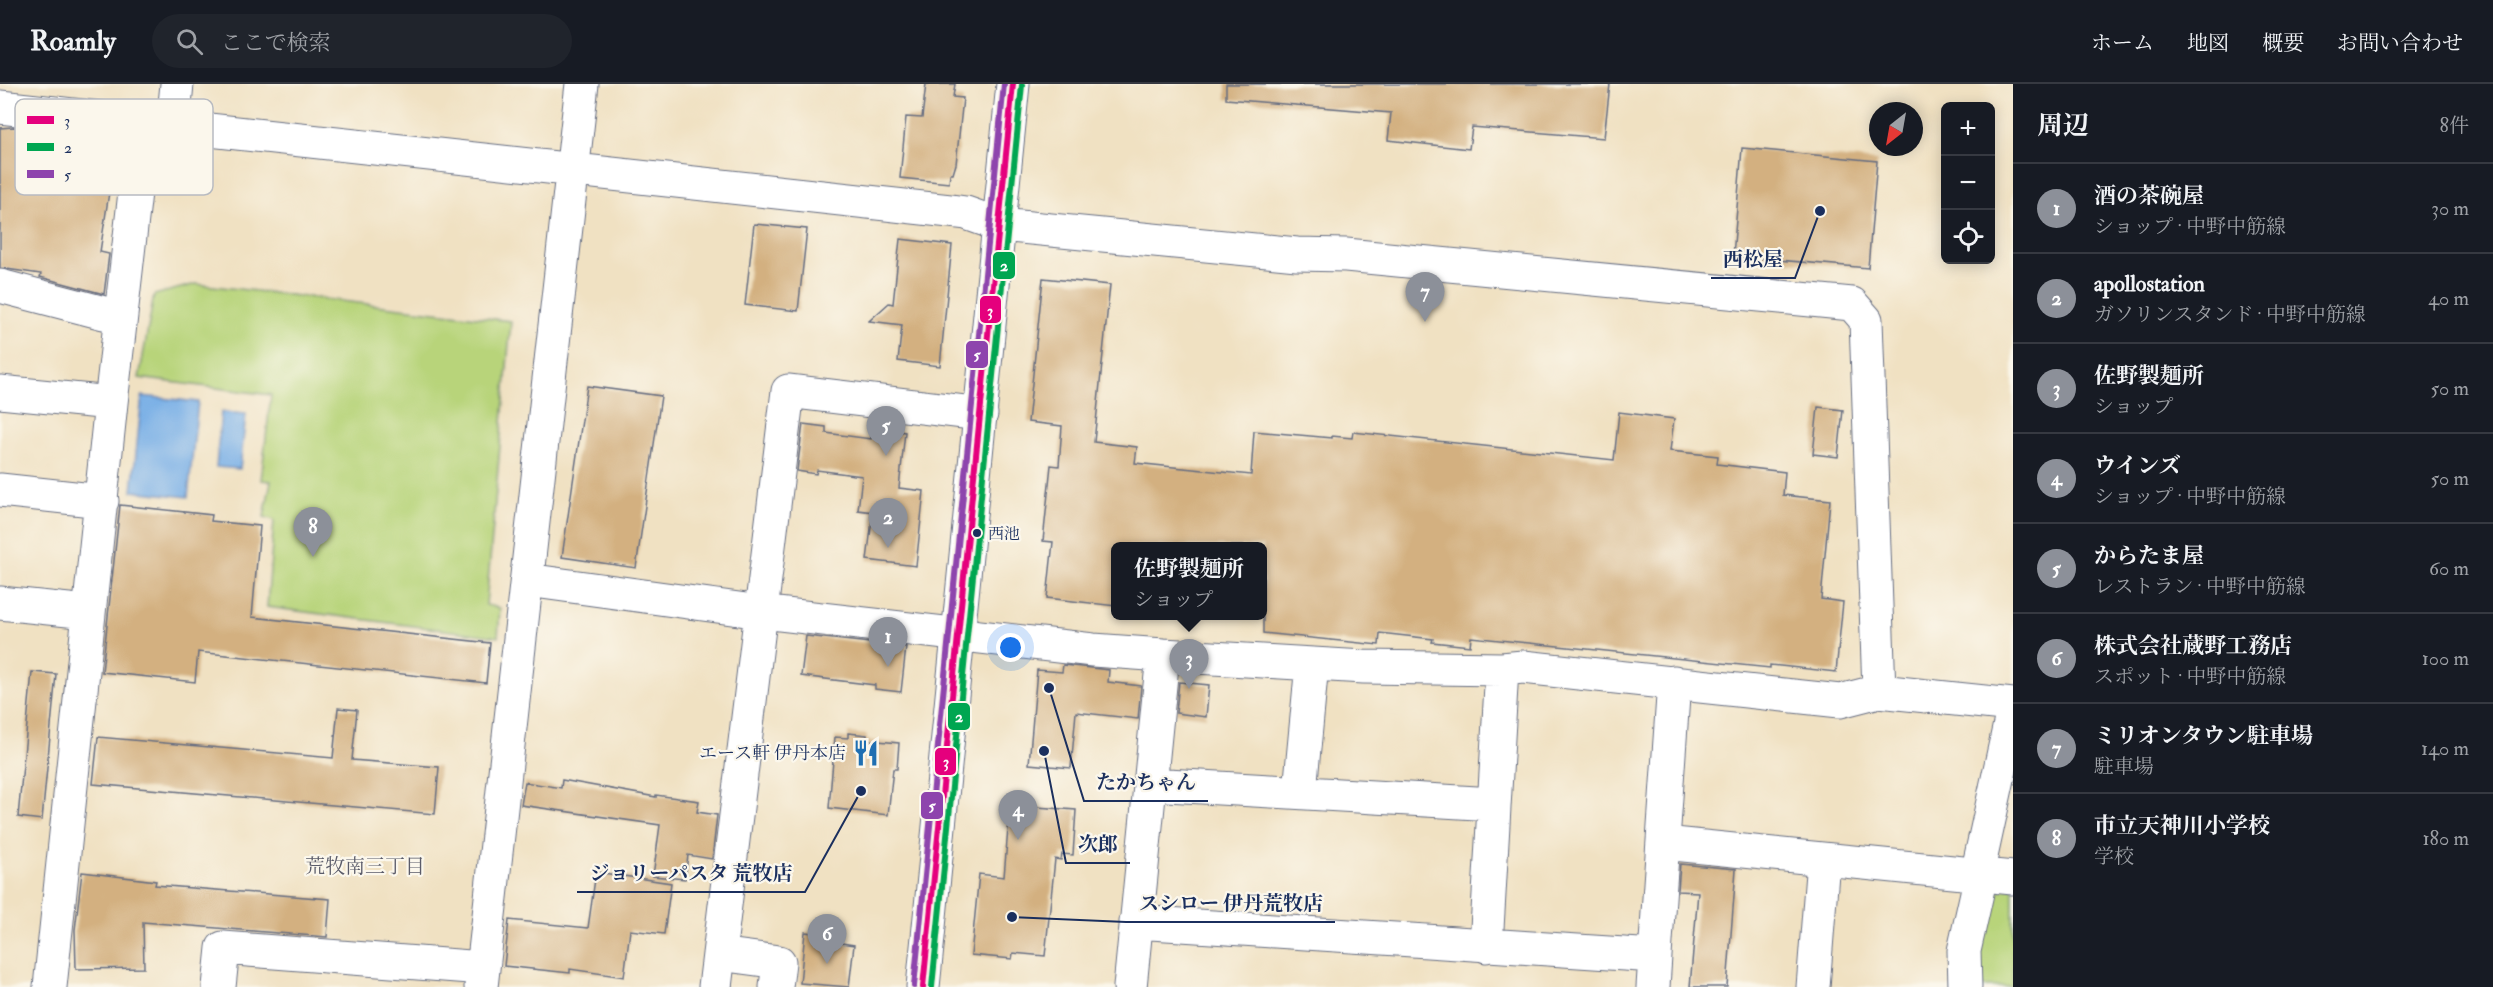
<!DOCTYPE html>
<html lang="ja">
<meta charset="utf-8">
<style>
body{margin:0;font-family:"IM FELL Double Pica","Noto Serif JP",serif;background:#20242c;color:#f1f3f6}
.controls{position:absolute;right:18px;top:18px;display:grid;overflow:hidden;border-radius:9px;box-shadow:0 3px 15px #0003}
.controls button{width:54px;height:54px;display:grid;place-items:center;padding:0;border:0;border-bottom:2px solid #363941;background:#171b24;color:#f1f3f6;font:30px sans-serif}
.compass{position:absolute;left:1869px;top:18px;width:54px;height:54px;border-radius:50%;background:#171b24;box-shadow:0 3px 15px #0003;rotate:211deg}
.you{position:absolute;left:1011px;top:564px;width:21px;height:21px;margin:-15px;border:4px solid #fff;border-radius:50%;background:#1a73e8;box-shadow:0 0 0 9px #1a73e833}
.badge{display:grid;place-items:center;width:39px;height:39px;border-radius:50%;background:#8c9099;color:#fff;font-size:20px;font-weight:700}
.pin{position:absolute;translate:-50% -50px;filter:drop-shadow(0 2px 3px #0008)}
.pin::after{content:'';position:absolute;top:32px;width:21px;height:18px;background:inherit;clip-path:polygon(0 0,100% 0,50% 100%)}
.popup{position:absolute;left:1111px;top:458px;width:156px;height:78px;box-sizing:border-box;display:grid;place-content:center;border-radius:9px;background:#171b24;filter:drop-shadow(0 2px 4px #0005);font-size:20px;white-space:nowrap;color:#9ea1a6}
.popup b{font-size:22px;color:#f1f3f6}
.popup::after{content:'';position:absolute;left:50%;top:100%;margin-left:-12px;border:12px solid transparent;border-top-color:#171b24}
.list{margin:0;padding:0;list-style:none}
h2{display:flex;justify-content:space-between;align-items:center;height:78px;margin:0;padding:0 24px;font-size:26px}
h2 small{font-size:20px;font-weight:400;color:#9ea1a6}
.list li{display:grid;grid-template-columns:39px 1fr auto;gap:18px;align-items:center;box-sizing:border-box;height:90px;padding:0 24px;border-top:2px solid #363941}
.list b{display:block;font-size:22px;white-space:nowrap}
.list p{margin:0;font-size:20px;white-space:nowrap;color:#9ea1a6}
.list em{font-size:20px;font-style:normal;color:#9ea1a6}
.icon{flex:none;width:33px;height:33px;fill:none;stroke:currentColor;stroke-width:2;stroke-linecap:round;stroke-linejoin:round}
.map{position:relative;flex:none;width:2013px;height:903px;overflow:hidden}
header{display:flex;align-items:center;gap:36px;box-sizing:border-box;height:84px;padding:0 30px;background:#171b24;border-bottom:2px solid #363941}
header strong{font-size:28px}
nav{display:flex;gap:33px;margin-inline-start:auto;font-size:21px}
.search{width:420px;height:54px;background:#20242c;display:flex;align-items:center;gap:15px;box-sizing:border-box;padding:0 21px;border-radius:33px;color:#9ea1a6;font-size:22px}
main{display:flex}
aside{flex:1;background:#171b24}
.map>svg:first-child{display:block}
.green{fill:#b8d47a;stroke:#6a826c;stroke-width:1.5}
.water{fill:#77aee6;stroke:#496ea2;stroke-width:1.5}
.building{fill:#d3b080}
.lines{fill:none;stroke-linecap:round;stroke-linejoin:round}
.minor-casing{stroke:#666d81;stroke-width:35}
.major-casing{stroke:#666d81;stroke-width:35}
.minor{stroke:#fff;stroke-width:33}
.major{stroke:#fff;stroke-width:33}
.bus-1-casing{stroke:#fbf7ec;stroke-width:10}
.bus-2-casing{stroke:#fbf7ec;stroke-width:10}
.bus-3-casing{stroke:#fbf7ec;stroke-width:10}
.bus-1{stroke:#e5007d;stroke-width:6}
.bus-2{stroke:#00a651;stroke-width:6}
.bus-3{stroke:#8e44ad;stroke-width:6}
.bus-dot{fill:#1b2f5e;stroke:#fbf7ec;stroke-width:2}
.labels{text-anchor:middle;stroke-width:4.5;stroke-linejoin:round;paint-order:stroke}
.bus-label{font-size:16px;fill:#1b2f5e;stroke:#fbf7ec;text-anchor:start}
.poi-label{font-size:18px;fill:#1b2f5e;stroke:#fbf7ec;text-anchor:end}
.neighbourhood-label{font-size:20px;fill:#5b5c6a;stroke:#fbf7ec}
.key{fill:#fbf7ec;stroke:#b8bbc1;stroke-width:1.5}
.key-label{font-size:16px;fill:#1b2f5e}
.leader{fill:none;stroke:#1b2f5e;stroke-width:2}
.callout-dot{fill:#1b2f5e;stroke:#fbf7ec;stroke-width:2}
.callout-label{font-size:20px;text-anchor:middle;font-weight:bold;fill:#1b2f5e;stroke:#fbf7ec;stroke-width:4.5;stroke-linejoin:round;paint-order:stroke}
.line-badge{stroke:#fbf7ec;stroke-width:2}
.badge-label{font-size:16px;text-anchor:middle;font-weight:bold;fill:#fff}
</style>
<header>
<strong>Roamly</strong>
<div class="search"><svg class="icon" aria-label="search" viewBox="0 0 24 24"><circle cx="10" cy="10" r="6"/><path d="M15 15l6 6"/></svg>ここで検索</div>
<nav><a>ホーム</a><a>地図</a><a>概要</a><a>お問い合わせ</a></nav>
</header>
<main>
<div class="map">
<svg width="2013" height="903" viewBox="0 0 2013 903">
<rect width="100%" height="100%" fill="#fbf7ec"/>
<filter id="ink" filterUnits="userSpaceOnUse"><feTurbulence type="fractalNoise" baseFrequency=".0167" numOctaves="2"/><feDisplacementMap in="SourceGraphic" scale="12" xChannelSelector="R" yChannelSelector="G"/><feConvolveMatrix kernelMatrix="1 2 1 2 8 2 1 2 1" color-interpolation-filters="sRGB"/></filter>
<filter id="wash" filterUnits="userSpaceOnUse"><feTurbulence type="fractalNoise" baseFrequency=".008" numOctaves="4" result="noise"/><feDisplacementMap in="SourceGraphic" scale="24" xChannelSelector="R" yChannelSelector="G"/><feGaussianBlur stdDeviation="1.35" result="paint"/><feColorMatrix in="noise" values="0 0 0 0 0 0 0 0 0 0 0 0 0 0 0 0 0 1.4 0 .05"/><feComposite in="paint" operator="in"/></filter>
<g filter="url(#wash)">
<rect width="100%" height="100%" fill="#f0e1c2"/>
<path class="green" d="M196,200L511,237L486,521L500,524L498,553L267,523L274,436L264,433L271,397L261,396L271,311L139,294L154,211Z
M2013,803V903H1972L1985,810Z"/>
<path class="water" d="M142,312L198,318L188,413L132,407Z
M221,328L246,330L240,385L216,383Z"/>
<g id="blocks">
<path class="building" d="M926,0H955L953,13L963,14L956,80L953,90H950L949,99L900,94L906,33L922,34Z
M1226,0H1610L1604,54L1472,43L1469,65L1388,56L1391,29L1226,15Z
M13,43L117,55L100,168L109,170L104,210L40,193L41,190L0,184V44Z
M1742,64L1877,77L1868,184L1733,172Z
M754,140L807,145L798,227L745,221Z
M900,155L952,161L940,282L898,277L902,241L869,237L889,219L893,220Z
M1043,194L1110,201L1094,358L1137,363L1135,379L1251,391L1254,347L1332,354V352L1352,354L1353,348L1614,376L1619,328L1674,335L1670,367L1718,372L1717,380L1785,388L1783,411L1830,416L1821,515L1843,518L1836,588L1770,581V584L1471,553L1470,562L1432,558L1433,555L1380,549L1379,561L1263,549V462H1116V522L1047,514L1053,458L1043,457L1051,381L1059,382L1062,342L1028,338Z
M587,302L661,312L636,484L562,473Z
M1818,323L1843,326L1838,373L1813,370Z
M803,340L826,343V349L871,355L872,344L905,348L899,404L924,407L916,482L867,476L873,428L858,426L862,392L817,386L816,390L797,387Z
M120,421L212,431L211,437L260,442L252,533L490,559L486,599L198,568L195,598L102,588Z
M806,552L906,563L901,608L875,605V601L801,592Z
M1063,581L1109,586L1108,598L1141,602L1138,635L1076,628L1071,684L1029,680L1037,586L1062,588Z
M32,588L56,590L42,736L18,733Z
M1179,598L1209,601L1206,633L1176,629Z
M338,624L357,626L352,676L439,683L435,730L93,700L98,653L333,674Z
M848,649L867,651V656L899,659L897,685H893L888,731L829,724L835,653L848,654Z
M562,696L656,713V711L699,717L697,728L717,731L712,775L688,771L685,795L653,792L660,741L521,721L525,698L561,704Z
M1010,721L1076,726L1073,771L1062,770L1061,776L1055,775L1045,872L1013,869L1012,875L971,871L979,790L1004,793Z
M1680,780L1736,785L1727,903H1690L1698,808L1678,807Z
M82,788L156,797L155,801L330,815L327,853L143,838L144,884L76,885L75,846Z
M596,788L671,799L664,850L630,846L624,893L570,885V889L504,882L509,836L588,844Z
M805,848L829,851L828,857L854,861L849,903L800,899Z"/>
</g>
</g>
<g filter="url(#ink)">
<use href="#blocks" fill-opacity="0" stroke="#666d81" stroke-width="1.5"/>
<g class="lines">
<g class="minor-casing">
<path id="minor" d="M0,23L950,127L966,129L1000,141L1297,170L1346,171L1852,220L1866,236L1879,607
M173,41L177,0
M0,202L104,229L121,230
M0,308L111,319
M0,406L102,417
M527,496L761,528L1093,566L1163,571L1130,903
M0,519L88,528
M1163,571L1364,583L1502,585
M1150,700L1494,720
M1300,707L1312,580
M1664,759L2013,794
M1136,838L1655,872L1653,903
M1486,862L1502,585L1523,583L1840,617L1879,607L2013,621
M719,870L779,878L776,903
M1655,872L1674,598
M50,903L111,319L143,38
M219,903L223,864L483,884
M481,903L582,0
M715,903L788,307L981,330
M1813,903L1823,776
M1965,903L1964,867L1981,791L1980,777L2013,626"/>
</g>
<g class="major-casing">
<path id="major" d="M923,903L1013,0"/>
</g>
<use href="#minor" class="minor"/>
<use href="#major" class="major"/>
<g class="bus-1-casing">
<path id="bus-1" d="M923,903L1013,0"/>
</g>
<g class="bus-2-casing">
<path id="bus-2" d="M932,903L1022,1"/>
</g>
<g class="bus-3-casing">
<path id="bus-3" d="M914,902L1004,0"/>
</g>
<use href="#bus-1" class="bus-1"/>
<use href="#bus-2" class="bus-2"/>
<use href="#bus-3" class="bus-3"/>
</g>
</g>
<defs>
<g id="restaurant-bare" transform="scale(2.07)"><path d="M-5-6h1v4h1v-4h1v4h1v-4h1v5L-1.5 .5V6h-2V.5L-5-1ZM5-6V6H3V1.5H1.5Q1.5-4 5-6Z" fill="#1f6fb2" stroke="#fbf7ec" stroke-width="2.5" paint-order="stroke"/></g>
</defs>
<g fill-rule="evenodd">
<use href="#restaurant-bare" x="866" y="669"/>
</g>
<circle class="bus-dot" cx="977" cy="449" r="5"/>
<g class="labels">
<g class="bus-label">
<text x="988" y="455">西池</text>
</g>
<g class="poi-label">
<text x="846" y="675">エース軒 伊丹本店</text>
</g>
<g class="neighbourhood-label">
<text x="365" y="789">荒牧南三丁目</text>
</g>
</g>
<rect x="15" y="15" width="198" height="96" rx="9" class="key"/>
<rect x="27" y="32" width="27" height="8" fill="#e5007d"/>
<rect x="27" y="59" width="27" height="8" fill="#00a651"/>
<rect x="27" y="86" width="27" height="8" fill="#8e44ad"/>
<g class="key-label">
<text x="64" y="42">3</text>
<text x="64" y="69">2</text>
<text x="64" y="96">5</text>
</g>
<path class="leader" d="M1820 127L1795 194H1711M1049 604L1084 717H1208M1044 667L1066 779H1130M861 707L805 808H577M1012 833L1126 838H1335"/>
<g class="callout-dot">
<circle cx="1820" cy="127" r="6"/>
<circle cx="1049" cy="604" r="6"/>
<circle cx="1044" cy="667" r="6"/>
<circle cx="861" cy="707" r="6"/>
<circle cx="1012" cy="833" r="6"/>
</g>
<g class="callout-label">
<text x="1753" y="182">西松屋</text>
<text x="1146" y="705">たかちゃん</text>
<text x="1098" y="767">次郎</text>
<text x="691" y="796">ジョリーパスタ 荒牧店</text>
<text x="1231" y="826">スシロー 伊丹荒牧店</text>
</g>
<g class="line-badge">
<rect x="992" y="167" width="24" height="29" rx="6" fill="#00a651"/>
<rect x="979" y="211" width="23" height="29" rx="6" fill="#e5007d"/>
<rect x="965" y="256" width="24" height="29" rx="6" fill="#8e44ad"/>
<rect x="947" y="618" width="24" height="29" rx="6" fill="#00a651"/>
<rect x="934" y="663" width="23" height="29" rx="6" fill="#e5007d"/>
<rect x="920" y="707" width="24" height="29" rx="6" fill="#8e44ad"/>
</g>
<g class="badge-label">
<text x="1004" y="187">2</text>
<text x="990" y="232">3</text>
<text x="977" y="276">5</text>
<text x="959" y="638">2</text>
<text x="946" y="683">3</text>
<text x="932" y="727">5</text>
</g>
</svg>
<div class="controls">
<button>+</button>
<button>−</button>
<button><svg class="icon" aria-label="locate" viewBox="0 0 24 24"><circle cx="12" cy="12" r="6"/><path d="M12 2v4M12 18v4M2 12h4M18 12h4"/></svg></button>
</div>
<svg class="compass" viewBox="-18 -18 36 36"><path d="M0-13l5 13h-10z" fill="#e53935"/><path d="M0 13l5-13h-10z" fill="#9ea1a6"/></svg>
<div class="you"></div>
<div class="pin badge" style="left:888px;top:583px">1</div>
<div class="pin badge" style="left:888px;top:464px">2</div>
<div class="pin badge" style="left:1189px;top:605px">3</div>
<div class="popup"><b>佐野製麺所</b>ショップ</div>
<div class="pin badge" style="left:1018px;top:756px">4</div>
<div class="pin badge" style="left:886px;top:372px">5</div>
<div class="pin badge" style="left:827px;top:880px">6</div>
<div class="pin badge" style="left:1425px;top:238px">7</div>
<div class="pin badge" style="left:313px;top:473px">8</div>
</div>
<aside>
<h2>周辺<small>8件</small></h2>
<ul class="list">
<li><span class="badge">1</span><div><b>酒の茶碗屋</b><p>ショップ · 中野中筋線</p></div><em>30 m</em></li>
<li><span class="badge">2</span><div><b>apollostation</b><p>ガソリンスタンド · 中野中筋線</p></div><em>40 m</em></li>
<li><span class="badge">3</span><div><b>佐野製麺所</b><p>ショップ</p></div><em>50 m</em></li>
<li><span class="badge">4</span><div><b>ウインズ</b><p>ショップ · 中野中筋線</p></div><em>50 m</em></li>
<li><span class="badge">5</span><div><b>からたま屋</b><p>レストラン · 中野中筋線</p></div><em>60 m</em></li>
<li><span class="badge">6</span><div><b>株式会社蔵野工務店</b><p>スポット · 中野中筋線</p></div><em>100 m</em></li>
<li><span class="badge">7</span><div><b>ミリオンタウン駐車場</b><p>駐車場</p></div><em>140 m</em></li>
<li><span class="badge">8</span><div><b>市立天神川小学校</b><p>学校</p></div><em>180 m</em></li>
</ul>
</aside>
</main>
